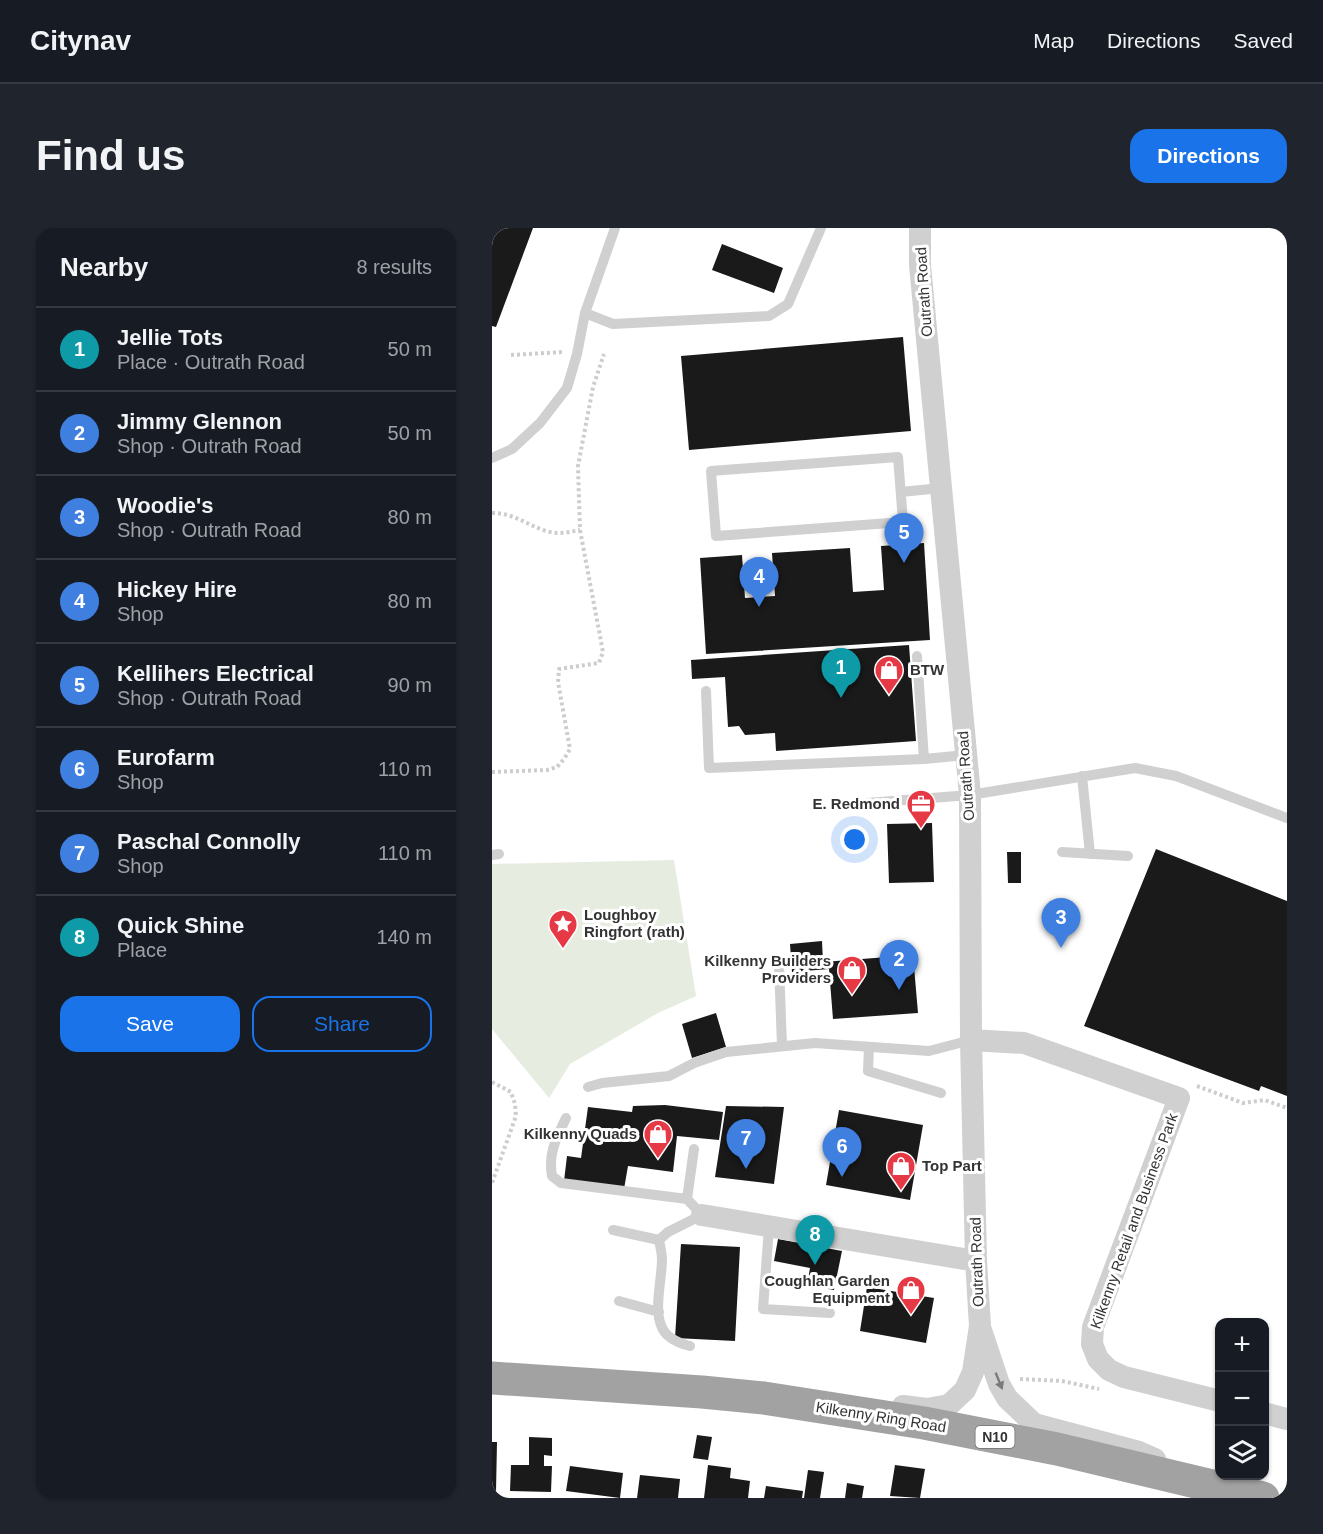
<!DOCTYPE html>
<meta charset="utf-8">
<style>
body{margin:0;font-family:Helvetica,sans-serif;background:#20242c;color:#f1f3f6}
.controls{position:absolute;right:18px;bottom:18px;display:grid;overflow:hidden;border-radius:12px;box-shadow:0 2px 4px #0004}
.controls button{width:54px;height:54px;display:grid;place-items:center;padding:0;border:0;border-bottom:2px solid #363941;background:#171b24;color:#f1f3f6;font:30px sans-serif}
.you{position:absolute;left:363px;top:612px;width:21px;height:21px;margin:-15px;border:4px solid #fff;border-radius:50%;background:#1a73e8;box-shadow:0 0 0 9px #1a73e833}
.badge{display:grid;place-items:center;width:39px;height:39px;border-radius:50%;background:#1a73e8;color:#fff;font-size:20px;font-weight:700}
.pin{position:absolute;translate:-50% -50px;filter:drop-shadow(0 2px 3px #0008)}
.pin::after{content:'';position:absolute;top:32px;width:21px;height:18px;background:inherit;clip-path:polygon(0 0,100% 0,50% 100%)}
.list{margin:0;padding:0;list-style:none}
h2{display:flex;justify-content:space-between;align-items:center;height:78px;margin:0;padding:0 24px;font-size:26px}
h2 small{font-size:20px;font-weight:400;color:#9ea1a6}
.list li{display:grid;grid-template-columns:39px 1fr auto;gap:18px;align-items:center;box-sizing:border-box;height:84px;padding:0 24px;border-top:2px solid #363941}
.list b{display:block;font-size:22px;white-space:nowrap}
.list p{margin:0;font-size:20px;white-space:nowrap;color:#9ea1a6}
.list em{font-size:20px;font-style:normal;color:#9ea1a6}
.actions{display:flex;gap:12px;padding:18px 24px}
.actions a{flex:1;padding:14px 0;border:2px solid #1a73e8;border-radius:18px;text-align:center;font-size:21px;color:#1a73e8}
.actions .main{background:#1a73e8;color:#fff}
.icon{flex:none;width:33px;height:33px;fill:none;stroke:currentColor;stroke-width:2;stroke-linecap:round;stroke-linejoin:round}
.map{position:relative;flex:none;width:795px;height:1270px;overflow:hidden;border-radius:18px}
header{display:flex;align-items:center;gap:36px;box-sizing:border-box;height:84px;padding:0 30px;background:#171b24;border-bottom:2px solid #363941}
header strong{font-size:28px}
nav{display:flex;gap:33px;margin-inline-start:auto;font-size:21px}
.intro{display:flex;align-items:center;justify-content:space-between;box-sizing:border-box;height:144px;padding:0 36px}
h1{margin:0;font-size:42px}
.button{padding:15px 27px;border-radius:18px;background:#1a73e8;color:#fff;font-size:21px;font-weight:700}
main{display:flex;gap:36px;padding:0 36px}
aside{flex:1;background:#171b24;border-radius:18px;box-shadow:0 2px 4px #0004}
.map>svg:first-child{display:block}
.green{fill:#e6ecdf}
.building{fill:#1a1a1a}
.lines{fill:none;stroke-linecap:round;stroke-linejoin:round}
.path{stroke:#cdcdcd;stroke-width:4;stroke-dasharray:3 3;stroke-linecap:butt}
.service{stroke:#d0d0d0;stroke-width:10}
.minor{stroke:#d0d0d0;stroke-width:22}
.trunk{stroke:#a2a2a2;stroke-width:33}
.oneway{fill:#7a7a7a}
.labels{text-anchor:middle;stroke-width:6;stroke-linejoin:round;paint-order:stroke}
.shield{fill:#fff;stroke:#707070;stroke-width:1.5}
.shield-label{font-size:14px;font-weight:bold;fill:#333}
.street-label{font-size:15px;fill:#333;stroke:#fff}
.poi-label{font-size:15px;font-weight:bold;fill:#333;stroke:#fff;text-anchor:end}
</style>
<header>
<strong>Citynav</strong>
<nav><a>Map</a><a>Directions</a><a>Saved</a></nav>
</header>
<div class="intro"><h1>Find us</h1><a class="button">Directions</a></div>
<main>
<aside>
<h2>Nearby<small>8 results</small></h2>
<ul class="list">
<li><span class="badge" style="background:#0f9aa8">1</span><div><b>Jellie Tots</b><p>Place · Outrath Road</p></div><em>50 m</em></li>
<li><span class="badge" style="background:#3f7fe0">2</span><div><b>Jimmy Glennon</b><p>Shop · Outrath Road</p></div><em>50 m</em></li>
<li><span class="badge" style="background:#3f7fe0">3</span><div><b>Woodie's</b><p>Shop · Outrath Road</p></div><em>80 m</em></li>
<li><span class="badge" style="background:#3f7fe0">4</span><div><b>Hickey Hire</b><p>Shop</p></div><em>80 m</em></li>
<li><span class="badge" style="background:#3f7fe0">5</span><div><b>Kellihers Electrical</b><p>Shop · Outrath Road</p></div><em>90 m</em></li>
<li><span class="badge" style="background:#3f7fe0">6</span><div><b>Eurofarm</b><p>Shop</p></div><em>110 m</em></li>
<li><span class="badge" style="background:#3f7fe0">7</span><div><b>Paschal Connolly</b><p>Shop</p></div><em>110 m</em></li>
<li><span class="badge" style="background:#0f9aa8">8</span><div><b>Quick Shine</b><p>Place</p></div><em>140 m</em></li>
</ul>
<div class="actions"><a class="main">Save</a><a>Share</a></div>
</aside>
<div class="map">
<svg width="795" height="1270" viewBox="0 0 795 1270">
<rect width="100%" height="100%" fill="#fff"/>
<path class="green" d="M182,632L204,768L166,785L78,836L57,870L0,801V636Z"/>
<path class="building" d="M0,0H41L4,99L0,98Z
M230,16L291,40L282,65L220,42Z
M411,109L419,203L197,222L189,128Z
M432,315L438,412L214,426L208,330L250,327L253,370L283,368L280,325L358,320L361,364L392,362L389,318Z
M417,417L424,513L284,523L283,505L253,507L247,498L236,499L233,449L200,451L199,432Z
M440,595L442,654L397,655L395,596Z
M664,621L795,673V868L769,858L767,863L592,798Z
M515,624H529V655H516Z
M330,713L331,734L421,727L426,785L341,791L337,741L300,744L298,716Z
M224,785L234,819L200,830L190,796Z
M173,877L231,884L227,912L185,908L181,944L136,938L132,961L72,953L75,928L89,930L96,879L140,884L141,878Z
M234,878L292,879L282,956L223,949Z
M347,882L431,897L418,972L334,957Z
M286,1011L350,1023L342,1062L315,1057L318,1040L282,1033Z
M189,1016L248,1019L243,1113L183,1110Z
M375,1059L442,1070L434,1115L368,1103Z
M205,1207L220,1209L216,1232L201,1230Z
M37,1209L60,1210V1228L52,1227V1238H60L59,1264L18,1263L19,1237H37Z
M0,1214H5L4,1264H0Z
M216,1237L239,1240L238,1250L258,1253L256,1270H212Z
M403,1237L433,1241L428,1270L398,1268Z
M78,1238L131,1245L128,1270L74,1263Z
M316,1242L332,1244L328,1270H312Z
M148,1247L188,1251L186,1270H145Z
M355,1255L372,1258L370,1270H353Z
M274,1258L311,1263L310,1270H272Z"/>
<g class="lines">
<path class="path" d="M19,127L71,124
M0,285C22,285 35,297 54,303C66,307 77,304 88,302
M0,544L55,542L65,539L72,531L78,521L66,454L67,441L107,435L111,424L88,302L86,238L101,159L112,126
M0,854L19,864L23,876L24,888L0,955
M705,858L751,875L773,872L795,880
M528,1151L570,1153L607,1161"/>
<path class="service" d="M93,85L121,96L277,88L296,76L329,0
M406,229L411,294L224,308L219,243Z
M0,230L20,221L48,195L75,160L85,126L93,85L123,0
M409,264L449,260
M425,428L432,531
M214,463L217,540L432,531L474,527
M590,548L598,626
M362,576L478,567L643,540L684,548L795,590
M570,624L636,628
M0,627L7,626
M287,736L290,818
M377,819L376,843L449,865
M96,859L110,855L177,848L202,835L234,824L323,815L437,823L479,812
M74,890C64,911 56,925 60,948L69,955L195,971L210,987L176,1004L167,1012C168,1018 170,1025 170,1031C170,1050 162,1080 169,1097C173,1110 186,1115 198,1118
M195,971L202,921
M277,999L271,1081L338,1085
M121,1002L167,1012
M127,1073L167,1084"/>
<path class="minor" d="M479,812L532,815L687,870L601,1099L600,1116L606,1131L617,1142L632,1149L728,1173
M210,987L484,1033
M489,1102L507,1156L515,1170L542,1196L647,1224L663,1231
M411,1178L435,1181L457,1177L473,1162L481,1144L488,1098L484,1033L479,812L478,567L428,37V0
M772,1185L795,1191"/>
<path class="trunk" d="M0,1150L210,1164L272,1170L432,1195L565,1221L771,1270"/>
</g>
<defs><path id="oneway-solid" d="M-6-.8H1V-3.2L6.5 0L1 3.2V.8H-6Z" transform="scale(1.5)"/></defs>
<use class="oneway" href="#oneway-solid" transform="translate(507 1153) rotate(68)"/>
<defs>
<g id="shop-pin" transform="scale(1.5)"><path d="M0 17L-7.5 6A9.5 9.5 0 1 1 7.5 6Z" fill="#e63946" stroke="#fff"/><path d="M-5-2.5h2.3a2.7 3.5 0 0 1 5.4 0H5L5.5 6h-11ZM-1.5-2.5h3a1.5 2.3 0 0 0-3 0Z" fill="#fff"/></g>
<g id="office-pin" transform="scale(1.5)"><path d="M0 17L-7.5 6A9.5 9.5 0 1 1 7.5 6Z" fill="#e63946" stroke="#fff"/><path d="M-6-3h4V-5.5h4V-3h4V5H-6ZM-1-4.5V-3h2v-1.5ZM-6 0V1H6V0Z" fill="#fff"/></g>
<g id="sight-pin" transform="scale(1.5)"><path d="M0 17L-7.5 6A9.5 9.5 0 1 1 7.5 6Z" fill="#e63946" stroke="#fff"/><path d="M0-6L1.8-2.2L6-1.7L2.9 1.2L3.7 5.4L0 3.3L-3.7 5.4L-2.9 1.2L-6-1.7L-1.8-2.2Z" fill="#fff"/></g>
</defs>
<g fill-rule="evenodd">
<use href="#shop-pin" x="397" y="442"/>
<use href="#office-pin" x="429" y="576"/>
<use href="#sight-pin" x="71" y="696"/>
<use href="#shop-pin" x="360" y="742"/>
<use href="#shop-pin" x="166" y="906"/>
<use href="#shop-pin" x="409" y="938"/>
<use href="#shop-pin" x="419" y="1062"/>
</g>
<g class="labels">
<rect class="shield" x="483.5" y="1198" width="39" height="22" rx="4.5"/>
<g class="shield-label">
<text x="503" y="1214">N10</text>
</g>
<g class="street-label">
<text transform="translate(432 64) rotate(-94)" y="5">Outrath Road</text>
<text transform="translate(474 548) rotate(-94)" y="5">Outrath Road</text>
<text transform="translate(642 993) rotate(-70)" y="5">Kilkenny Retail and Business Park</text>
<text transform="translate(485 1034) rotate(-92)" y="5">Outrath Road</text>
<text transform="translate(389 1189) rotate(9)" y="5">Kilkenny Ring Road</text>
</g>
<g class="poi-label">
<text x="418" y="447" text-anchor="start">BTW</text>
<text x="408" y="581">E. Redmond</text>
<text x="92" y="692" text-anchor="start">Loughboy<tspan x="92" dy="17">Ringfort (rath)</tspan></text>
<text x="339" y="738">Kilkenny Builders<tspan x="339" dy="17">Providers</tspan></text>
<text x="145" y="911">Kilkenny Quads</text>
<text x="430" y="943" text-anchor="start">Top Part</text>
<text x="398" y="1058">Coughlan Garden<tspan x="398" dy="17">Equipment</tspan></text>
</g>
</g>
</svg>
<div class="controls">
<button>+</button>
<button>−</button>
<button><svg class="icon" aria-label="layers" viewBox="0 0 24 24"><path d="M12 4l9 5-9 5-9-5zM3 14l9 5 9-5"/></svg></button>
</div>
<div class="you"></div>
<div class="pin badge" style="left:349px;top:470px;background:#0f9aa8">1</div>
<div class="pin badge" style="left:407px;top:762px;background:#3f7fe0">2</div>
<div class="pin badge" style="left:569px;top:720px;background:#3f7fe0">3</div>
<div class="pin badge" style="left:267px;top:379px;background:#3f7fe0">4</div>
<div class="pin badge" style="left:412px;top:335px;background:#3f7fe0">5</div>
<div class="pin badge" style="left:350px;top:949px;background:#3f7fe0">6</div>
<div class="pin badge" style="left:254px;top:941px;background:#3f7fe0">7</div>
<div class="pin badge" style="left:323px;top:1037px;background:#0f9aa8">8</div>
</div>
</main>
